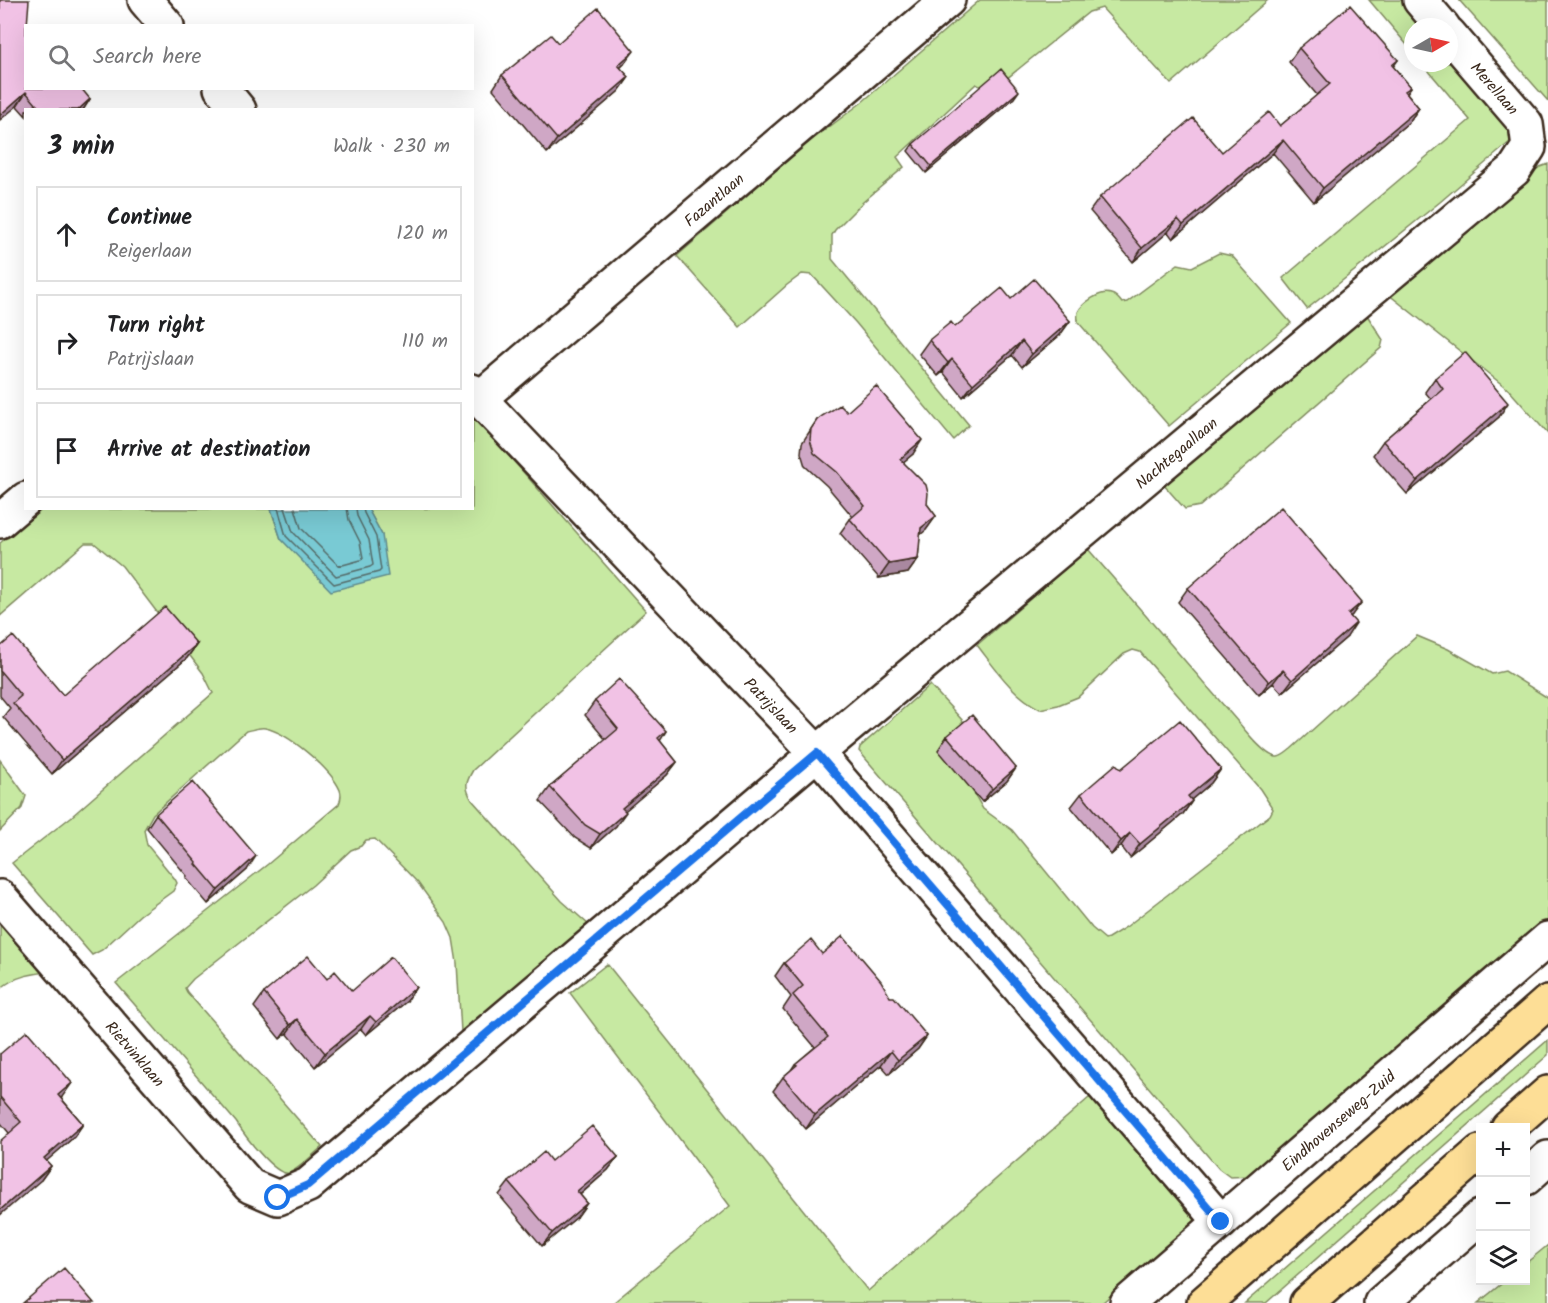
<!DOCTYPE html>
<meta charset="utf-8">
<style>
body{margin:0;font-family:Kalam,sans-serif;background:#f2f2f2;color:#202124}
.controls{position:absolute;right:18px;bottom:18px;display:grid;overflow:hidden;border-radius:0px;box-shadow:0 6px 24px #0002}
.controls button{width:54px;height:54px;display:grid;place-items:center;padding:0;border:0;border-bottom:2px solid #e0e0e0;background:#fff;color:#202124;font:30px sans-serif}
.compass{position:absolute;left:1404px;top:18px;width:54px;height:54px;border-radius:50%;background:#fff;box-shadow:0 6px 24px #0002;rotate:81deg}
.stop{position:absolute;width:18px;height:18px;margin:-14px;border:4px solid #1a73e8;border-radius:50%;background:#fff}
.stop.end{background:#1a73e8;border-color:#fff;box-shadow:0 2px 6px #0008}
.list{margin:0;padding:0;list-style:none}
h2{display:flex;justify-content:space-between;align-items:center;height:78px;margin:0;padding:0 24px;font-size:26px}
h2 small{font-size:20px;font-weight:400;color:#757577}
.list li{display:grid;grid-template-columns:39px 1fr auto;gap:18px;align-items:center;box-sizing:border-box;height:96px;margin:0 12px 12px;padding:0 12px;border:2px solid #e0e0e0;border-radius:0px}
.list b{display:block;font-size:22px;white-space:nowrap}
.list p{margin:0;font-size:20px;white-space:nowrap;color:#757577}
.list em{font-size:20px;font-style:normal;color:#757577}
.icon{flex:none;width:33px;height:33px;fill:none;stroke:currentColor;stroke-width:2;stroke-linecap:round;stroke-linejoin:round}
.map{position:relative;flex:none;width:1548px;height:1303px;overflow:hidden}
.search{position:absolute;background:#fff;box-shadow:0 6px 24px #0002;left:24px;top:24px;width:450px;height:66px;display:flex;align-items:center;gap:15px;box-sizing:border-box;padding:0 21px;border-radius:0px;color:#757577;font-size:22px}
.panel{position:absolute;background:#fff;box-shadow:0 6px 24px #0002;left:24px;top:108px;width:450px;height:402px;border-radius:0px}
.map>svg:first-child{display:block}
.green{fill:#c7e9a2;stroke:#818a60;stroke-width:1.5}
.water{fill:#79cad4;stroke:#608a8b;stroke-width:1.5}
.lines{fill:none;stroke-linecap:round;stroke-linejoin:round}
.shore{stroke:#546a67;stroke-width:1.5}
.street-casing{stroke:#3b2a1e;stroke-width:38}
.primary-casing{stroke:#3b2a1e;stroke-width:38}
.street{stroke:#fff;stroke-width:33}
.primary{stroke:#fdde96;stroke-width:33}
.wall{fill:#cfa7c5;stroke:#3b2a1e;stroke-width:1.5}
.shaded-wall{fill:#a988a0;stroke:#3b2a1e;stroke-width:1.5}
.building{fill:#f1c2e5;stroke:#3b2a1e;stroke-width:1.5}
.route{stroke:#1a73e8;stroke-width:8}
.labels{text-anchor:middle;stroke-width:5;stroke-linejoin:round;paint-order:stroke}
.street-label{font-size:16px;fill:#3b2a1e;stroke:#fff}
</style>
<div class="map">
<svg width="1548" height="1303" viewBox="0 0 1548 1303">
<rect width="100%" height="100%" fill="#fff"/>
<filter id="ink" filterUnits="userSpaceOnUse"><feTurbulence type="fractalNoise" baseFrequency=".0167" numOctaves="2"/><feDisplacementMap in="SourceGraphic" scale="12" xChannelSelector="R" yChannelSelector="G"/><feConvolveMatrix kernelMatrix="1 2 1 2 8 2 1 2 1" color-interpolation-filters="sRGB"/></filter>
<g filter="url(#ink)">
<path class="green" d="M980,0H1268L1171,84L1102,8L1089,12L990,92L976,84L897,157L904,167L863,202L835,230L832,235V259L969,425L953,440L856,323L812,275L802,274L787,285L740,327L677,256L804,146L861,103Z
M1369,0H1410L1434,27H1413V52Z
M1459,0H1548V101Z
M1449,44L1518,135L1440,202L1307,309L1283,278L1470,120L1422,63H1449Z
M1548,164V434L1509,390L1388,294L1521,180L1540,167Z
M1219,253L1232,256L1291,323L1169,426L1078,322C1078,319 1077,315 1078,312C1082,303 1101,290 1111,294C1115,295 1119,299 1122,303L1127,302L1178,264L1192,267Z
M1365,312L1383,340L1381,348L1200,506L1185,509L1163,484Z
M473,412L486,430L646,611L473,770C466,782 464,787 472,800L562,901L589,925L461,1032L457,963L453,938L446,922L418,883L375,839L366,840L361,846L351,850L313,885L193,979L185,988L187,992L322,1147C314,1154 298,1170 289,1173C275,1177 243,1133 236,1122L116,983L268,864L339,804C341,799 342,795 340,790C331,769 287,732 265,728C259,727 252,730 246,731L153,814L144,830L147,845L175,879L177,883L173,891L140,915L102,950L92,955L12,863L71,817L213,693L203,673L122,566L94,543H85L0,616V543L41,509H271L281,539L382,535L368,509L472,508Z
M1088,549L1238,722C1245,730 1267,759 1278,757C1283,756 1287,752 1291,749L1417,636L1448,649L1492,674L1505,671L1548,698V924L1250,1176L1230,1177L1219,1169L859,751L860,747L930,685L963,721L953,757L983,809L1012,830L1092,928L1105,939L1108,938L1126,927L1270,815L1273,809L1260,789L1140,652L1133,650L1124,654L1078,697L1058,705L1040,709C1013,696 995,668 977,645Z
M0,760L26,796L22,808L0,831Z
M0,899L61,970C38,973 17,974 0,989Z
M607,964L868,1291L1090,1097L1196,1220L1102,1303H613L730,1206L570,993Z
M1548,1040V1055L1266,1303H1245Z
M1548,1245V1303H1478L1505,1281L1526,1280V1263Z"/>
<path class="water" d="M271,509H368L382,535L388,576L331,591L281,539Z"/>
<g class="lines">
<path class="shore" d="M278,508L286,536L334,584L379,572L381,570L376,537L364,513L363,508
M285,508L293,532L336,576L370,567L373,565L369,540L357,516L356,508
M295,508L301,528L339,566L361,560L363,558L360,542L349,520L347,508"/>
<g class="street-casing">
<g id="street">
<path d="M145,0L167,26"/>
<path d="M1420,0L1443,27"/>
<path d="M221,88L239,110"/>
<path id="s1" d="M472,391L817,753L1221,1222"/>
<path id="s2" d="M479,399L948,0"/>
<path d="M0,521L26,499"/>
<path id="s3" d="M0,897L250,1186L278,1198L308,1185L817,753L1514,170L1529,147L1526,124L1449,34"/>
<path d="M1526,1178L1548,1158"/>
<path id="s4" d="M1127,1303L1548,939"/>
<path d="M1381,1303L1480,1217"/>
</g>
</g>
<g class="primary-casing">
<path id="primary" d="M1508,1128L1548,1093
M1204,1303L1548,1002
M1307,1303L1480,1152"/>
</g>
<use href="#street" class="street"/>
<use href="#primary" class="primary"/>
</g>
<path class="wall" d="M27,26L26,88L90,99L83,110H26V116L17,106Z
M558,43L624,64L620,68L629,77L619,91L547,153L493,89L502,75Z
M1299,48L1398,60L1393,67L1411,87L1407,93L1419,108L1409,122L1314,202L1273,153L1173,239L1168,232L1133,262L1090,211L1100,197L1222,152L1280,126L1317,95L1289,62Z
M1014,98L926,173L908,151L913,144Z
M1011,299L1070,321L1060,335L1022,367L1012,355L963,397L943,372L938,376L919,354L929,340Z
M1435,378L1499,417L1407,494L1373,455L1383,441L1431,399L1425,392Z
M847,412L913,454L903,462L927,504L936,516L926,530L920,534L918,559L908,573L879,578L840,533L850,519L853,517L827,486L805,466L801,453L802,443L817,420Z
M1188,588L1352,615L1350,617L1347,637L1282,693L1273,683L1259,695L1178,602Z
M197,644L187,658L52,774L3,717L10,708L0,696V647L63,695Z
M595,701L666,731L660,741L677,762L667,775L624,811L616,826L591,848L575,838L540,801L550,787L606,740L585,715Z
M947,736L1016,768L1007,781L982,802L938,750Z
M1121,769H1221L1211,783L1191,800L1192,801L1183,814L1130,858L1121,846L1111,855L1071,807L1081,794Z
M156,814L247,870L208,904L186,878L187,876L147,828Z
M822,954L890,997L927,1036L918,1049L889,1074L881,1065L806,1129L773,1091L783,1077L791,1070L795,1064L815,1047L783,1009L791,997L775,976L784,963Z
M327,979L352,991L416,987L407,1001L366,1035L361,1029L315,1067L287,1033L280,1039L254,1007L264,993Z
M0,1054L62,1097L61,1098L83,1124L74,1137L46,1161L51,1166L41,1180L9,1133L0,1122Z
M618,1157L608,1170L580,1195L587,1203L577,1217L542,1246L499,1195L509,1182Z"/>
<path class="shaded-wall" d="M634,51L624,64L608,79L618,65Z
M629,77L619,91L547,153L557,139Z
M1019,91L1014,98L926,173L931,166Z
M26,92L17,106L0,120V115Z
M90,99L83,110H78Z
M1419,108L1409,122L1314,202L1323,188Z
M1283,140L1273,153L1173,239L1183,225Z
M1178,219L1168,232L1133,262L1142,248Z
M1070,321L1060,335L1022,367L1032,354Z
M1022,341L1012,355L963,397L973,384Z
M952,359L943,372L938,376L948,363Z
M1508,403L1499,417L1407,494L1417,481Z
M922,440L913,454L890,473L900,459Z
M936,516L926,530L912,542L921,528Z
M918,559L908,573L879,578L889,564Z
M1362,602L1352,615L1338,627L1348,614Z
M1356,623L1347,637L1282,693L1292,680Z
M197,644L187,658L52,774L62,760Z
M1283,670L1273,683L1259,695L1269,682Z
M677,762L667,775L612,822L622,808Z
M1016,768L1007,781L982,802L992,789Z
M1221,769L1211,783L1179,810L1188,796Z
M1192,801L1183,814L1130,858L1140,844Z
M626,812L616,826L591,848L600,834Z
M1130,833L1121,846L1111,855L1121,841Z
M256,856L247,870L208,904L218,890Z
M416,987L407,1001L366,1035L376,1022Z
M370,1016L361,1029L315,1067L325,1053Z
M297,1019L287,1033L280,1039L290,1025Z
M927,1036L918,1049L889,1074L898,1060Z
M891,1051L881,1065L806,1129L815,1115Z
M72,1083L62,1097L49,1108L58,1095Z
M83,1124L74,1137L34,1172L44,1158Z
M618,1157L608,1170L568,1205L577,1191Z
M51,1166L41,1180L0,1215V1210Z
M587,1203L577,1217L542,1246L552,1233Z"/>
<path class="building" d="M0,0H29L27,26H26V88H81L90,99L78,110H41L26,92L0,115Z
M1350,5L1398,60L1392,65L1411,87L1405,91L1419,108L1323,188L1283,140L1183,225L1178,219L1142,248L1100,197L1193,118L1222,152L1269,112L1280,126L1330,84L1299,48Z
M598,8L634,51L618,65L629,77L557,139L502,75L551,35L558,43Z
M1001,69L1019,91L931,166L913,144Z
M1034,279L1070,321L1032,354L1022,341L973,384L952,359L948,363L929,340L951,322L955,327L1002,288L1011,299Z
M1465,352L1508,403L1417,481L1383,441L1443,389L1435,378Z
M876,386L922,440L900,459L926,485L928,493L927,504L936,516L921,528L918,559L889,564L850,519L865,506L837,472L814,453L810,440L811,429L817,420L822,416L840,405L847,412Z
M1281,507L1362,602L1348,614L1356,623L1292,680L1283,670L1269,682L1188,588Z
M165,607L197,644L62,760L13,703L21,696L0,671V647L13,636L63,695Z
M619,679L666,731L658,738L677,762L622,808L626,812L600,834L585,825L550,787L618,729L595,701Z
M972,715L1016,768L992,789L947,736Z
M1180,720L1221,769L1188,796L1192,801L1140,844L1130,833L1121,841L1081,794L1116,764L1121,769Z
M193,782L256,856L218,890L196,864L197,863L156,814Z
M843,936L881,981L890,997H894L927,1036L898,1060L891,1051L815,1115L783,1077L797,1065L795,1064L828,1037L793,995L803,986L784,963L811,940L822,954Z
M308,956L327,979L335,971L352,991L391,957L416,987L376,1022L370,1016L325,1053L297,1019L290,1025L264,993Z
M27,1031L72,1083L58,1095L83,1124L44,1158L51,1166L0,1210V1141L13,1130V1129L21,1122L0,1097V1054Z
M592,1126L618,1157L577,1191L587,1203L552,1233L509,1182L544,1152L551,1161Z
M64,1268L94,1303H23Z"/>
</g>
<g class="lines" filter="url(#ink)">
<path class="route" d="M278,1198L308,1185L817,753L1221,1222"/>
</g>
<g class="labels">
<g class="street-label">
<text transform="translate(1495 88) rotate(49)" y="6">Merellaan</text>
<text dy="6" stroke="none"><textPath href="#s2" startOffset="308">Fazantlaan</textPath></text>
<text dy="6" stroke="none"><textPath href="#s3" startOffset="1581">Nachtegaallaan</textPath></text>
<text dy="6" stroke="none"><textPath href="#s1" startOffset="434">Patrijslaan</textPath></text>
<text dy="6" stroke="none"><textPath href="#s3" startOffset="207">Rietvinklaan</textPath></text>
<text dy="6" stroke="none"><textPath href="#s4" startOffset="279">Eindhovenseweg-Zuid</textPath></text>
</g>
</g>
</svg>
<div class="controls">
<button>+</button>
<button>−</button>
<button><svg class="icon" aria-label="layers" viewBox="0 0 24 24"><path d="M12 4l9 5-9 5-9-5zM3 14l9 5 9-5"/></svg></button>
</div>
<svg class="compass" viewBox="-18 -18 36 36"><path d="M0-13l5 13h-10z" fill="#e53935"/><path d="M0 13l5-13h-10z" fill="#757577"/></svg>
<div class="stop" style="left:278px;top:1198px"></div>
<div class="stop end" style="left:1221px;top:1222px"></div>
<div class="search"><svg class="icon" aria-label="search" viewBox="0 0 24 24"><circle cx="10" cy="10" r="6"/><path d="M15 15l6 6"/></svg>Search here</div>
<section class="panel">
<h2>3 min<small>Walk · 230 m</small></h2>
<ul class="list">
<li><svg class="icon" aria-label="ahead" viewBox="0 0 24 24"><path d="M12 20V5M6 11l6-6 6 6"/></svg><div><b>Continue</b><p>Reigerlaan</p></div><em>120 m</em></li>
<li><svg class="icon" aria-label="right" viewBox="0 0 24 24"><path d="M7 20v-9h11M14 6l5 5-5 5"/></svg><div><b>Turn right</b><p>Patrijslaan</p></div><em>110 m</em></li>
<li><svg class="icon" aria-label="arrive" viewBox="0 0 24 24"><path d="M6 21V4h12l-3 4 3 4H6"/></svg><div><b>Arrive at destination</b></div></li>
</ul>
</section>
</div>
